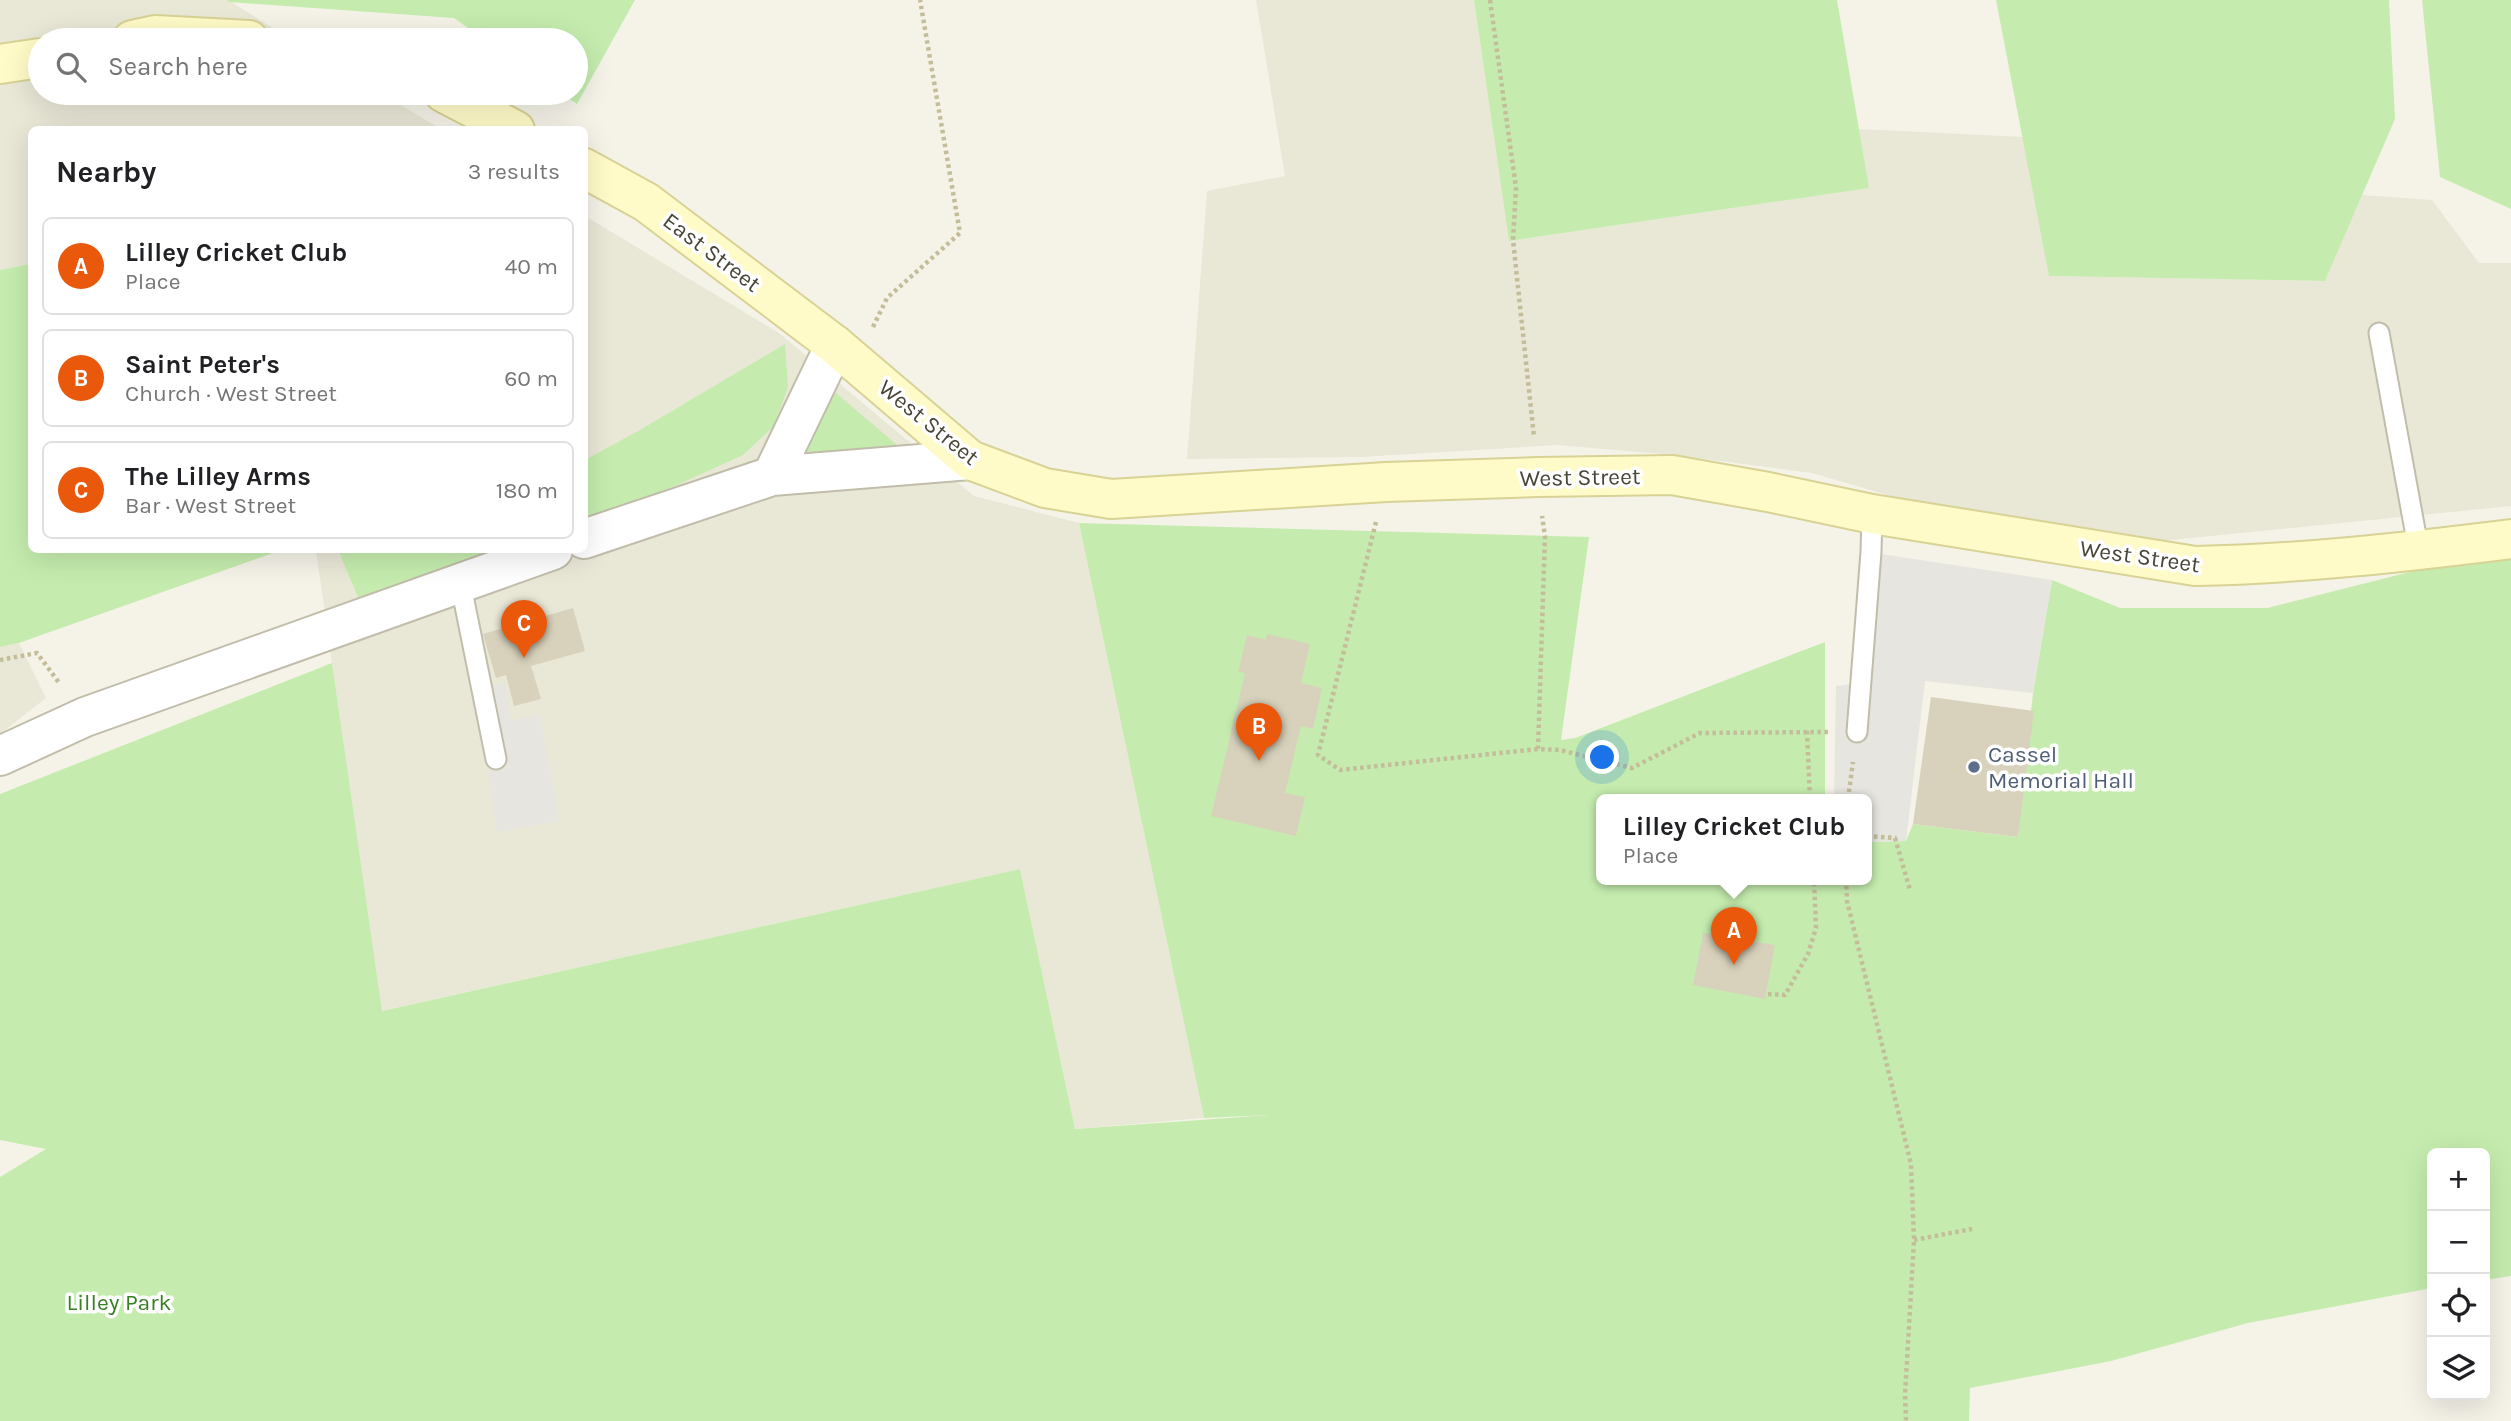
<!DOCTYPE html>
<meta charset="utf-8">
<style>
body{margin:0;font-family:Karla,sans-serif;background:#f2f2f2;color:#202124}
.controls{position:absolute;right:21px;bottom:21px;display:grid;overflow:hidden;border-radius:10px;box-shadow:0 7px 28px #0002}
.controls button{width:63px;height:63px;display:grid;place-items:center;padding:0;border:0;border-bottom:2px solid #e0e0e0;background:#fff;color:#202124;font:35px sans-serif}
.you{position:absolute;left:1603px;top:758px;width:24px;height:24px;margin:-18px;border:5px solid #fff;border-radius:50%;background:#1a73e8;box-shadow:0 0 0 10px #1a73e833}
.badge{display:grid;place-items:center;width:46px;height:46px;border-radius:50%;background:#ea580c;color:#fff;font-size:23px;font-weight:700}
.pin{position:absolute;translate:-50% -58px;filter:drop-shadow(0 2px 4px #0008)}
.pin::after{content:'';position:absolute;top:37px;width:24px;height:21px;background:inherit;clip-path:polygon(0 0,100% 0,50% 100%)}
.popup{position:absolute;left:1596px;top:794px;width:276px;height:91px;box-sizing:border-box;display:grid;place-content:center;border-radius:10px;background:#fff;filter:drop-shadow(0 2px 5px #0005);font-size:23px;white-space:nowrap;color:#757577}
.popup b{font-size:26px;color:#202124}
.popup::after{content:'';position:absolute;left:50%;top:100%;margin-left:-14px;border:14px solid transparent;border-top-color:#fff}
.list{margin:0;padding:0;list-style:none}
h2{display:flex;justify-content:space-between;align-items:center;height:91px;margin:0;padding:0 28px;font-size:30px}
h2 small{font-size:23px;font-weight:400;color:#757577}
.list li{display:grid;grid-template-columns:46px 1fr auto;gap:21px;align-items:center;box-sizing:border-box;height:98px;margin:0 14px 14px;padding:0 14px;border:2px solid #e0e0e0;border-radius:10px}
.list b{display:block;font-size:26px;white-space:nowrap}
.list p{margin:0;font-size:23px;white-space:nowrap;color:#757577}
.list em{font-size:23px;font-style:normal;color:#757577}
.icon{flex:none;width:38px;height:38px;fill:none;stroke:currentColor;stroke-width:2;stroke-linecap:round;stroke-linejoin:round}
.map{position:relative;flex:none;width:2511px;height:1421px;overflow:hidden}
.search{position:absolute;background:#fff;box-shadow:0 7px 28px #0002;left:28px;top:28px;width:560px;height:77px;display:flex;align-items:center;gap:18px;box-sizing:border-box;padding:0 24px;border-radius:38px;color:#757577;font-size:26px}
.panel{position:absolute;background:#fff;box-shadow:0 7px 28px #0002;left:28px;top:126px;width:560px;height:427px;border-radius:10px}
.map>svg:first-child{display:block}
.residential{fill:#e9e7d6}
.green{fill:#c5ecae}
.parking{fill:#e6e5e0}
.building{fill:#d8d2bc}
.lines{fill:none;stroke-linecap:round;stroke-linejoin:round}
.lane-casing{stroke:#c1bdaa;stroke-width:23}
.street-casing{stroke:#c1bdaa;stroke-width:42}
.secondary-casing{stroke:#d8d295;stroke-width:42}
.path{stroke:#c4bd9a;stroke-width:4.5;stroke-dasharray:3.5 3.5;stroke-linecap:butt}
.lane{stroke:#fff;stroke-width:19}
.street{stroke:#fff;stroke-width:38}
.secondary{stroke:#fffbc8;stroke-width:38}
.service-dot{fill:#5c6f8a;stroke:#fff;stroke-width:2.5}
.labels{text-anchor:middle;stroke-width:7;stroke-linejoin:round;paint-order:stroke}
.street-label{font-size:23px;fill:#494536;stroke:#fff}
.service-label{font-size:23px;fill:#4e5e75;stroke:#fff;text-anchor:start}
.park-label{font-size:23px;fill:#378024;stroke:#fff}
</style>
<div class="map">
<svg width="2511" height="1421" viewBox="0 0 2511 1421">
<rect width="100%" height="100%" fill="#f5f3e8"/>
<path class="residential" d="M0,0H228L292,40H40V93H380L441,129L32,130L31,264L0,270Z
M1256,0H1474L1509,241L1868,188L1859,129L2023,137L2050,276L2325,281L2362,195L2432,200L2479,263H2511V506L2151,542L1918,504L1812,473L1674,455L1557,445L1361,457L1187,459L1207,191L1285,176Z
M585,216L779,333L974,496L1079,523L1204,1118L1075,1129L1020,869L381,1011L316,550H584Z
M19,643L46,698L0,734V647Z"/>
<path class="green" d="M228,0H635L577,104L561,93H576V40H485L454,18L229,2Z
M1474,0H1837L1869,188L1509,241Z
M1996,0H2389L2395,119L2325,281L2049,276Z
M2422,0H2511V209L2440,177Z
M31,264L32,550H273V553L19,643L0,647V270Z
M785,344L788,387L774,426L743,455L677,485L585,520V460L640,430Z
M830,388L903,450L799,453Z
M1079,523L1589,537L1561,740L1575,738L1825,642V799H1601V879H1867V842L1906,841L1913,824L2018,837L2033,693L2052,580L2120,608H2267L2469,557L2511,553V1276L2485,1280V1153H2432V1288L2248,1323L2111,1361L1970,1388L1969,1421H0V1177L46,1149L0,1140V794L332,663L382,1011L1020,869L1075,1129L1269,1115L1204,1118Z
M338,550H505L361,604Z"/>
<path class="parking" d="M1861,551L2052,580L2033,693L1925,681L1906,841L1867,842V799H1834L1836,686L1852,684Z
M504,683L511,721L540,714L559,821L497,832L475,691Z"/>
<path class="building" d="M573,608L585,651L531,666L541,699L514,706L506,675L496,678L483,634Z
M1267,634L1310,644L1301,683L1322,688L1313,729L1301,726L1285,793L1305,797L1296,836L1211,816L1245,673L1238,672L1247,635L1266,640Z
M1931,697L2034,711L2018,837L1913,824Z
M1703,933L1775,945L1765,999L1693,985Z"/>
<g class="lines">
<g class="lane-casing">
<path id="lane" d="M2379,333L2419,552
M460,581L496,759
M1857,732L1871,552L1872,514"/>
</g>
<g class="street-casing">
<path id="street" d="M772,476L835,345
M584,539L772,476L970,460
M0,756L85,717L553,550"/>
</g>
<g class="secondary-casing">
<path id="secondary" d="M132,40L155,35L249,40
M0,64L40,58
M444,93L515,130
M584,168L646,202L835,345L970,460L1045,488L1111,499L1386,482L1538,477L1672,475L1768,492L1872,514L2195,566C2301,564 2406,552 2511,539"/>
</g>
<path class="path" d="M1490,0L1516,188L1513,240L1534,437
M873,327L887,298L960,233L920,0
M1376,522L1318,755L1340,770L1538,749L1560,750L1632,768L1700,733L1829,732
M0,660L37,653L60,684
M1807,731L1810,799
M1538,749L1545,536L1542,516
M1848,799L1853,762
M1867,836L1895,838L1910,890
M1846,879L1847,901L1911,1164L1914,1240L1905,1395L1906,1421
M1768,994L1785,995L1808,954L1816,928L1814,879
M1914,1240L1972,1229"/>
<use href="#lane" class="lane"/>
<use href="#street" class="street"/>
<use href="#secondary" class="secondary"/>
</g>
<circle class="service-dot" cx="1974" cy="767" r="7"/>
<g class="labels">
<g class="street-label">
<text transform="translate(712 252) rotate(37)" y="8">East Street</text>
<text transform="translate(929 422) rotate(39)" y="8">West Street</text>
<text transform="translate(1580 477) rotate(-1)" y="8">West Street</text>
<text transform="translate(2140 556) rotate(8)" y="8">West Street</text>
</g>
<g class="service-label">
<text x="1988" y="762">Cassel<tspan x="1988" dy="26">Memorial Hall</tspan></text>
</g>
<g class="park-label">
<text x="119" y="1310">Lilley Park</text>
</g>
</g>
</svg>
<div class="controls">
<button>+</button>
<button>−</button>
<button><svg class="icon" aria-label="locate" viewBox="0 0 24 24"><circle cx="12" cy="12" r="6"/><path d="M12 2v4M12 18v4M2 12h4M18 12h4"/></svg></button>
<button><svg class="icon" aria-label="layers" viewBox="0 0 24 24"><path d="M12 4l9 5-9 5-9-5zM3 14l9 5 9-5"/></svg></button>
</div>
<div class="you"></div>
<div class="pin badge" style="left:1734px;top:965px">A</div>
<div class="popup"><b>Lilley Cricket Club</b>Place</div>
<div class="pin badge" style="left:1259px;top:761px">B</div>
<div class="pin badge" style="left:524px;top:658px">C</div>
<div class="search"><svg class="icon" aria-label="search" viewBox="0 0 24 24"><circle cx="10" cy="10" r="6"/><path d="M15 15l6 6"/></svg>Search here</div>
<section class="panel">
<h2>Nearby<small>3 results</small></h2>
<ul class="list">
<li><span class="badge">A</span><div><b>Lilley Cricket Club</b><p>Place</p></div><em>40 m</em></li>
<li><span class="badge">B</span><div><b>Saint Peter's</b><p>Church · West Street</p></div><em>60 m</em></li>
<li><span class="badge">C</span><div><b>The Lilley Arms</b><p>Bar · West Street</p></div><em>180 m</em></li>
</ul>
</section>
</div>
